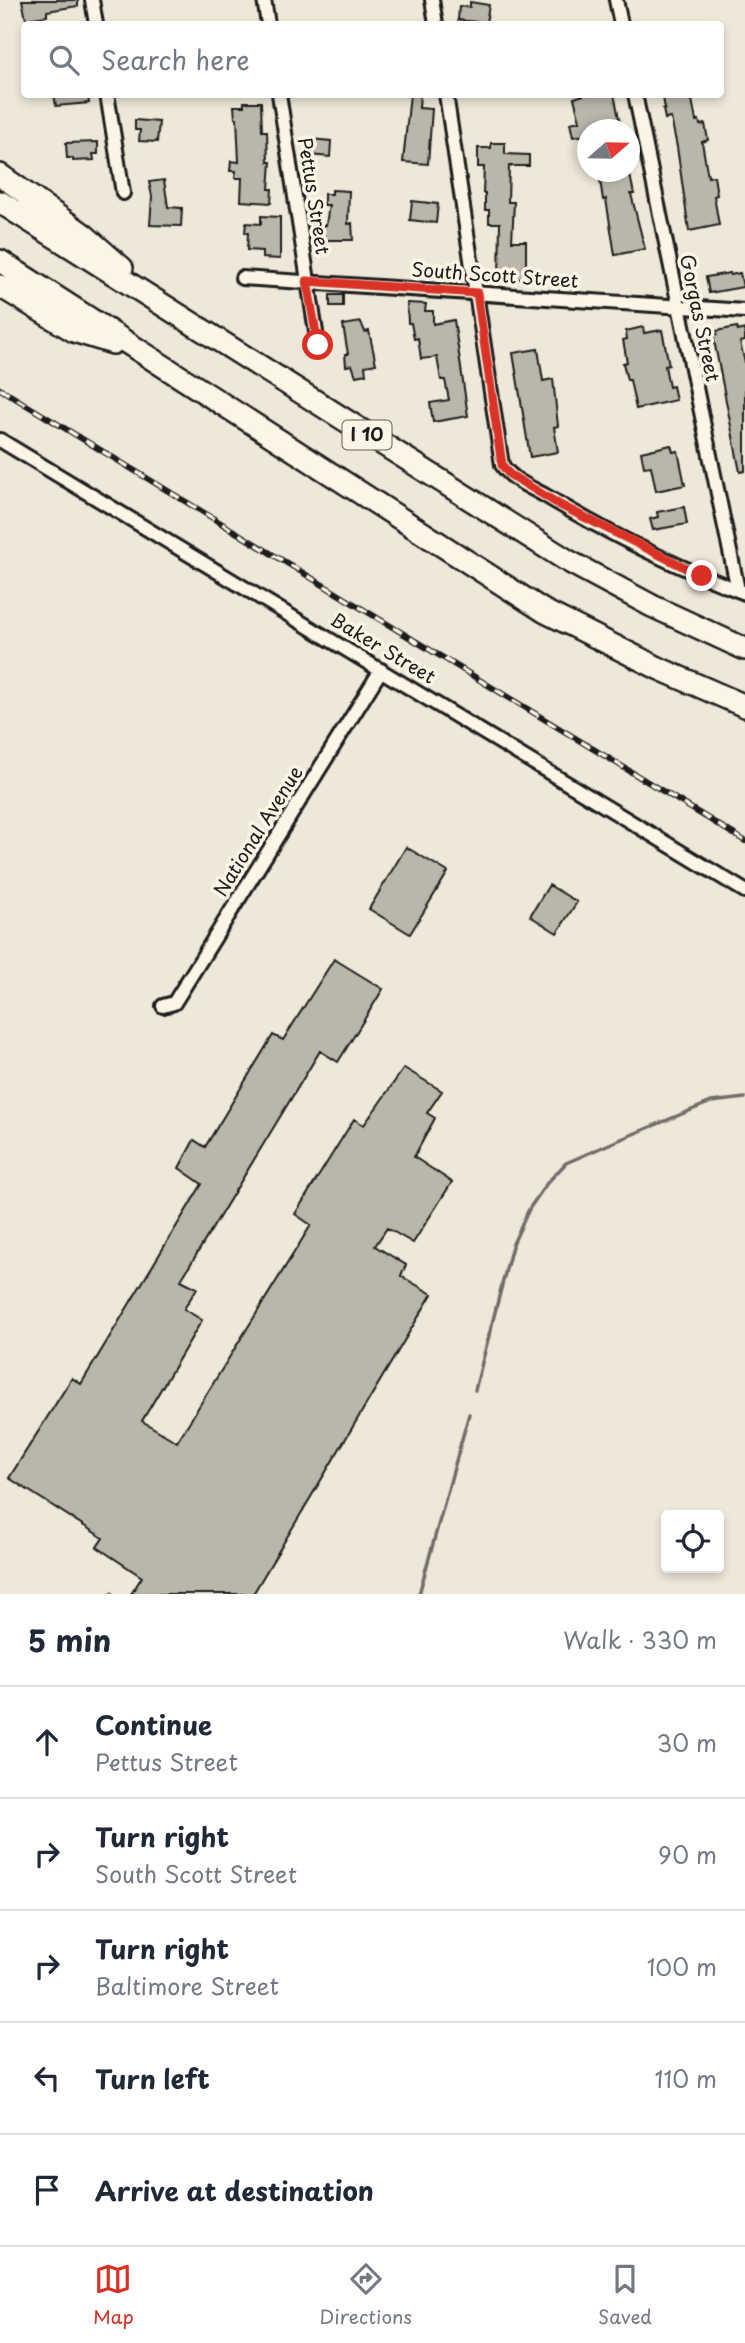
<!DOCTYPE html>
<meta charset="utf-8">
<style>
body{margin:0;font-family:"Playpen Sans",sans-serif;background:#f6f6f7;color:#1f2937}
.controls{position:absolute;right:21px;bottom:21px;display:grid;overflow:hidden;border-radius:7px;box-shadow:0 4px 10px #0003}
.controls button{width:63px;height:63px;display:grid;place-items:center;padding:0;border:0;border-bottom:2px solid #e0e1e3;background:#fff;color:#1f2937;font:35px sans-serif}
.compass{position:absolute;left:577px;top:119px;width:63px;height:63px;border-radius:50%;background:#fff;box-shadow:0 4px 10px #0003;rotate:70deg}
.stop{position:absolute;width:21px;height:21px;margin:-16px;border:5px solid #d93025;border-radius:50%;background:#fff}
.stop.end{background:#d93025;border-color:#fff;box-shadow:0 2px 7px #0008}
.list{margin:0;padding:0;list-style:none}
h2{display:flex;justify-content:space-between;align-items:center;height:91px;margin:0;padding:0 28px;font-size:30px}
h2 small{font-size:23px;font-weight:400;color:#747a83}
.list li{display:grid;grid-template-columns:46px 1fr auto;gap:21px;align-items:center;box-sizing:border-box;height:112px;padding:0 28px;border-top:2px solid #e0e1e3}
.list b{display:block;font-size:26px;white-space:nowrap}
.list p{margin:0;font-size:23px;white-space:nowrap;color:#747a83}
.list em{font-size:23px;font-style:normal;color:#747a83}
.icon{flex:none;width:38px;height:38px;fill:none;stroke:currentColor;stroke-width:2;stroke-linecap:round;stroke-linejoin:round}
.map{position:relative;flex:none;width:745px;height:1594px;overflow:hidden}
.search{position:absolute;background:#fff;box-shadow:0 4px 10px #0003;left:21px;right:21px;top:21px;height:77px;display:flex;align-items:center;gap:18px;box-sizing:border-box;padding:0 24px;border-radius:7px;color:#747a83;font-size:26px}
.sheet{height:651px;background:#fff}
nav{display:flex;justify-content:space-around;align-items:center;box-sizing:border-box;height:98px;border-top:2px solid #e0e1e3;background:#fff;font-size:19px;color:#747a83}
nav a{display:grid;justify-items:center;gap:4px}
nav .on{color:#d93025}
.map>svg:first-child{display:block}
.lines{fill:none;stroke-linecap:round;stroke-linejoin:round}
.stream{stroke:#6f6c67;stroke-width:3.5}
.building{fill:#bab6aa;stroke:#1c1c1c;stroke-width:2}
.minor-casing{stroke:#1c1c1c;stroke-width:18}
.motorway-casing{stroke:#1c1c1c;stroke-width:26}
.minor{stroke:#fcf5e5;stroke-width:12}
.motorway{stroke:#fcf5e5;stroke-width:21}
.rail-casing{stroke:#1c1c1c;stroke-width:6}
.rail{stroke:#fcf5e5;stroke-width:3.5;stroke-dasharray:10;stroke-linecap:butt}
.route{stroke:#d93025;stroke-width:9}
.labels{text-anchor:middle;stroke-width:7;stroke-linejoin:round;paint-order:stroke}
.shield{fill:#fcf5e5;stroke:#5f5d58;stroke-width:2}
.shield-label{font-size:18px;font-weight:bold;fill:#1c1c1c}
.street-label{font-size:19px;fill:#1c1c1c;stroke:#fcf5e5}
</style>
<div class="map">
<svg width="745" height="1594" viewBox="0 0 745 1594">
<rect width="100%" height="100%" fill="#eee8d9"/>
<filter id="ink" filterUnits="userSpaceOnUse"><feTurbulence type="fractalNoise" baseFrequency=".0143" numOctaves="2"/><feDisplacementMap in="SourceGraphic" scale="14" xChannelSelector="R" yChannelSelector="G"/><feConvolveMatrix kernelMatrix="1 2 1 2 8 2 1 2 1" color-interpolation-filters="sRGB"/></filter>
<g filter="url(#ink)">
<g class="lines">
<path class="stream" d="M475,1390L512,1246L529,1209L547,1183L566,1163L614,1142L711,1102L745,1098
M111,1594L112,1593
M419,1594L469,1414"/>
</g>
<path class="building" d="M22,0H78V6L47,11V16L26,19Z
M470,2L489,5L486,23L458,20L459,6L470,7Z
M54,94H88L89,103L56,106Z
M410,94H420L419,108L432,109L428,164L403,162Z
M587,94H614L621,128L587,130V135L573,137L570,123L580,121L574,98Z
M676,94H691L696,121L699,120L700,125L705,124L708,140L702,142L708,177L714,176L717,195L714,196L719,225L689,231L677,147L671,118L665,119L663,109H665L663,97Z
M244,102H261L262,131H267L268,162H271L269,189H272L271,203L241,201L242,178H235L236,171H230L231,161L239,162L237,118H235L234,106H244Z
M135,120L159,122L157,142L139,141L140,130H135Z
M310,139L331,141L330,157L309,155Z
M98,142V154H93L94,160L73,161V158H67L66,143Z
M491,143H505V154L529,155V166H509L508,202H514L512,241H526V279H499L500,223H489V210H485V193H483L484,167H478V148H491Z
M630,175L634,194H631L645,249L615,255L606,199L603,200L600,180Z
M164,180L168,207L182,208L181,226L150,225L152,196L149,182Z
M332,190L349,191L348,224L352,223L353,240H324L323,225H326L329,205H324V194H332Z
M412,201L438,204L436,223L410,220Z
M261,216L280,217V259L262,258V251L247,250L248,233H245L246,223L261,224Z
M730,273V275L740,273L743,287L709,293L706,277Z
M330,295H343V306H330Z
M407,303L426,304L425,311H433V324L454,320L468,416L433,422L430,403L449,400L445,380H441L437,357L421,359L418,338L414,339L411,323H408Z
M361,322L365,332L369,331L376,364L365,366L366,374L356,376L352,365L346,366L345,354H348L343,325Z
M643,327L644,333L662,330L669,365L665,366L669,387L673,386L676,400L636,409L630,380H627L623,363L627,362L623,340L627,339L626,331Z
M737,327L738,331L745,329V341L740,342L745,363V471L740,472L713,335L717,334L716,331Z
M538,349L543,381L553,379L558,426L554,427L558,452L530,457L513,353Z
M671,445L673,452L678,451L685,485L656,491L651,466L644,467L641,452Z
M684,507L687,524L653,530L650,519L658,517L657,512Z
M406,847L448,872L410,934L369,909Z
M549,885L577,902L557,933L530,916Z
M334,959L383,989L338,1062L320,1051L181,1280L197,1288L184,1309L202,1320L142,1421L177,1442L311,1225L295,1214L354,1119L364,1125L404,1068L442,1091L427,1113L435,1118L414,1157L452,1182L413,1243L387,1228L375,1246L406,1265L401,1276L432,1294L253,1594H131L142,1577L97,1547L103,1538L9,1478L72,1378L81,1384L202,1184L179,1168L194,1140L205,1147L273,1035L283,1040Z"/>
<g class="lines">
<g class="minor-casing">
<path id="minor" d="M92,0L96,24
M264,0L268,24
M432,0L436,24
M616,0L621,24
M107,94L123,193
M279,94L318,345
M446,94L502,465C512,480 530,487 546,496C609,534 676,567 745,593
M635,94L738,590
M242,278L745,311
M0,440L745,891
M163,1006L174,1003L381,670"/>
</g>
<g class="motorway-casing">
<path id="motorway" d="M0,175L83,234L122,268
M0,202L568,561L652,606L745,649
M0,261L544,611L660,669L745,706
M0,286L74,331L113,343"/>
</g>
<use href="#minor" class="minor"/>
<use href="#motorway" class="motorway"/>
<g class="rail-casing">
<path id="rail" d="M0,389L745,841"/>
</g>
<use href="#rail" class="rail"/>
</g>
</g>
<g class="lines" filter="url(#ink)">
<path class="route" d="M318,345L307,281L477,293L502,465L509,474L560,505L702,576"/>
</g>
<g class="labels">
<rect class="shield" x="342.5" y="420.5" width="49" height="29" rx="5"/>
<g class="shield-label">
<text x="367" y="441">I 10</text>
</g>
<g class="street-label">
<text transform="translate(314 196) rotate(81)" y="7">Pettus Street</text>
<text transform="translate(495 275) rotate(4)" y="7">South Scott Street</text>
<text transform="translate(700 318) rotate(78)" y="7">Gorgas Street</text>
<text transform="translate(383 648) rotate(31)" y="7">Baker Street</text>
<text transform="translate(258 831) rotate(-58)" y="7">National Avenue</text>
</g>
</g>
</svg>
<div class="controls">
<button><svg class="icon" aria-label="locate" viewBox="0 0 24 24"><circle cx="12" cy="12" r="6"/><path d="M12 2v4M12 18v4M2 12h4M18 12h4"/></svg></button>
</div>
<svg class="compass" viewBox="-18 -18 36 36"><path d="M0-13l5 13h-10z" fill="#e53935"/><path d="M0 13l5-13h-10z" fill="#747a83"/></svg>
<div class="stop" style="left:318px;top:345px"></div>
<div class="stop end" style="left:702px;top:576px"></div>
<div class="search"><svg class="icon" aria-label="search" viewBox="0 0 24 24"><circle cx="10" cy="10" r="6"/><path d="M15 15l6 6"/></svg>Search here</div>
</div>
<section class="sheet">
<h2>5 min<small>Walk · 330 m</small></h2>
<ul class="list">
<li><svg class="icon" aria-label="ahead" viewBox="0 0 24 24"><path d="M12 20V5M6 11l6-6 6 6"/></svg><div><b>Continue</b><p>Pettus Street</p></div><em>30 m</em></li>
<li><svg class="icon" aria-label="right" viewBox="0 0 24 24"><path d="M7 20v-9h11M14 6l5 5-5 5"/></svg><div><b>Turn right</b><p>South Scott Street</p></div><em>90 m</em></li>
<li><svg class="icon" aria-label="right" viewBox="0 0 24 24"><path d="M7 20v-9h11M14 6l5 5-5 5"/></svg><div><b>Turn right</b><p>Baltimore Street</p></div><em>100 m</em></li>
<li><svg class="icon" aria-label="left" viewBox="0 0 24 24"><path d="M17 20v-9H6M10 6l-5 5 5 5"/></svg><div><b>Turn left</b></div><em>110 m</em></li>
<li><svg class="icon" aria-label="arrive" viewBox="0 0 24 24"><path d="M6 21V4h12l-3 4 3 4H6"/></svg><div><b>Arrive at destination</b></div></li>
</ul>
</section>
<nav>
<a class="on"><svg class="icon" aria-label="map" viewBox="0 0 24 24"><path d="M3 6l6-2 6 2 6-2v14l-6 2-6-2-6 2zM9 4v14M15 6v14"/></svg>Map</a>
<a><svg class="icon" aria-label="directions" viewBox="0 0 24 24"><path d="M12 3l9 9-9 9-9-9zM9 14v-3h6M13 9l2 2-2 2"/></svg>Directions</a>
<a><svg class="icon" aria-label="saved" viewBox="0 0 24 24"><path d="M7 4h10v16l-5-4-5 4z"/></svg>Saved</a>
</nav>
